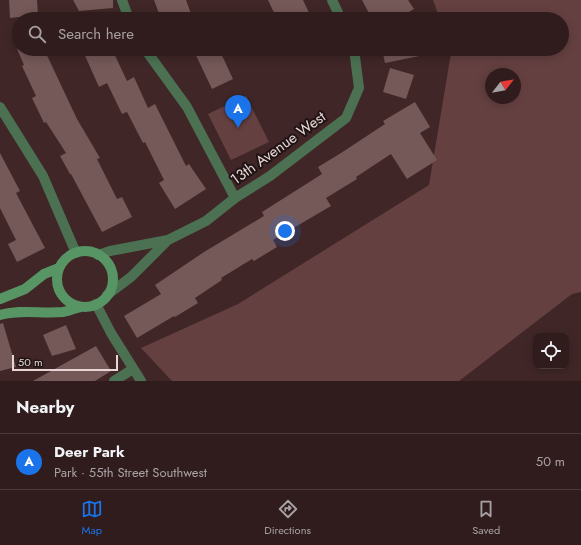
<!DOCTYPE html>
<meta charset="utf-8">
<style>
body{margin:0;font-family:Jost,sans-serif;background:#3c292a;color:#f1f3f6}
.controls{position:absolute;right:12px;bottom:12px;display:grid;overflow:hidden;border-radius:8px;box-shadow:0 2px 10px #0003}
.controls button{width:36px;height:36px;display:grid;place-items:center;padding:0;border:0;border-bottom:1px solid #4b3a3b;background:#301c1d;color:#f1f3f6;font:20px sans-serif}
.compass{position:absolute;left:485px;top:68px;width:36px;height:36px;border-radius:50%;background:#301c1d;box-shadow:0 2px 10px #0003;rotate:59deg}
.scale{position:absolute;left:12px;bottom:10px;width:106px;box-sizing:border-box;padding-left:4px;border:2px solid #e8d6d6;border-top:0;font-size:11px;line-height:14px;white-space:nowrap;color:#e8d6d6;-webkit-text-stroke:3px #1f1313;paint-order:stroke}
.you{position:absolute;left:285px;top:231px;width:14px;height:14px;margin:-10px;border:3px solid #fff;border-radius:50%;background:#1a73e8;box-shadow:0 0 0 6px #1a73e833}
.badge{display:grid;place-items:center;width:26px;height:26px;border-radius:50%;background:#1a73e8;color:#fff;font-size:13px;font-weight:700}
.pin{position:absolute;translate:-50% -33px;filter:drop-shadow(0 1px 2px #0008)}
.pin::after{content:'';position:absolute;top:21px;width:14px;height:12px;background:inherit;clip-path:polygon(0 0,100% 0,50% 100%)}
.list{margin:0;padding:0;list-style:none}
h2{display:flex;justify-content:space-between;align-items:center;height:52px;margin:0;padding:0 16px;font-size:17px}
h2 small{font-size:13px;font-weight:400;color:#a8a1a4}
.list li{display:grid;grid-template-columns:26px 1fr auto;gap:12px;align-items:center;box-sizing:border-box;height:56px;padding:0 16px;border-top:1px solid #4b3a3b}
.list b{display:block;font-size:15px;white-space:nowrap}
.list p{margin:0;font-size:13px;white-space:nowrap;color:#a8a1a4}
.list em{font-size:13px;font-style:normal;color:#a8a1a4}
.icon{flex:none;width:22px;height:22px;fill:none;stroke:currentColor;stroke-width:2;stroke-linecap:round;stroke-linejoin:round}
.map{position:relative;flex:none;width:581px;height:381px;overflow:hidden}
.search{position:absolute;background:#301c1d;box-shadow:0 2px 10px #0003;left:12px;right:12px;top:12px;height:44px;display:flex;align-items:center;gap:10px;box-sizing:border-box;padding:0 14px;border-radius:22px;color:#a8a1a4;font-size:15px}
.sheet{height:108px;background:#301c1d}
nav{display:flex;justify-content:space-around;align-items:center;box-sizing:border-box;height:56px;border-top:1px solid #4b3a3b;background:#301c1d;font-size:11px;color:#a8a1a4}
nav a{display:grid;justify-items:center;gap:2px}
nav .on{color:#1a73e8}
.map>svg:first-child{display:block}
.green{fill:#654041;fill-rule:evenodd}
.building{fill:#755858}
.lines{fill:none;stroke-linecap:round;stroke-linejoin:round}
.street{stroke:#4b7152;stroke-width:10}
.secondary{stroke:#589565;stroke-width:10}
.labels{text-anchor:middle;stroke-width:4;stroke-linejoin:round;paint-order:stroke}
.street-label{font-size:15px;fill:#e8d6d6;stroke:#1f1313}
</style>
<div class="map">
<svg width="581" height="381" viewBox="0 0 581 381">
<rect width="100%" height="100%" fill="#402627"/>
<path class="green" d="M433,0H581V292L572,294L459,381H172L141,348L238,304L429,185L451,53L450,49H562V19H440ZM491,74H515V98H491Z
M246,96L269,142L231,160L208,114Z"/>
<path class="building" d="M9,0H37L38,15L10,18Z
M73,0H113V8L79,11Z
M154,0H186L193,19H161Z
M268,0H303L312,19H277Z
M362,0H408L414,9L397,19H372Z
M17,49H44L77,119L100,158L97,159L117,199L122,197L132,217L102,232L71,174H70L60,156L66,153L46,122L44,123L32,98L36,96L22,66L24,65Z
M82,49H112L127,81L134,77L148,108L155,104L186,166L189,164L206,189L175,209L159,183L164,180L145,142L143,143L127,112L122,114L107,83L99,87Z
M193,49H219L233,79L212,89Z
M382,49H428L429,54L385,63Z
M390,68L414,75L406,99L383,92Z
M415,102L430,127L420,133L437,160L407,179L391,154L356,177L357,179L326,198L331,206L273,240L277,247L254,261L252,259L221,278L222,280L195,298L198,303L175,317L174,316L137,338L124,316L161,294L155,285L204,252L264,216L262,212L322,174L318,167L341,153L385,124L383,121Z
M0,153L20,191L16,193L45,248L17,262L8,244L16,240L0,208Z
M3,323L16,367L0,371V324Z
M66,325L76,349L52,356L43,335Z
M96,346L111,371L95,381H33Z"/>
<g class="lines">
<path class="street" d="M122,0L129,19
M332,0L341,19
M145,49L187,107L235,198
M0,107L43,176L76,253
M98,255L110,251L168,240L206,221L235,198L270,176L346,118L359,88L354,49
M107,295L131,277L168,240
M96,304L111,333L141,381
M114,381L133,369"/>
<path class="secondary" d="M57 279a28 28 0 1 1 56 0a28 28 0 1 1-56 0Z
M0,299L25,289L44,274L59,268
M0,315C21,309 41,314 63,312C69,311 75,308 81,307"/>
</g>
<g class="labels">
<g class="street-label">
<text transform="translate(278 148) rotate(-36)" y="5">13th Avenue West</text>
</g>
</g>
</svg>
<div class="controls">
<button><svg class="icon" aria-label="locate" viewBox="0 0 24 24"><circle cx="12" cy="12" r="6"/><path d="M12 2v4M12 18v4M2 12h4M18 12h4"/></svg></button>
</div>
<svg class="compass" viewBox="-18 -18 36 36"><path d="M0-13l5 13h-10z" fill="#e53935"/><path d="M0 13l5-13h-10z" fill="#a8a1a4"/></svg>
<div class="scale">50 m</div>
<div class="you"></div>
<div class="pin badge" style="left:238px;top:128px">A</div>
<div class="search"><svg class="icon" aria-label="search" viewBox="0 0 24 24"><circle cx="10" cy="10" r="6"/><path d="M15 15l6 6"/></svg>Search here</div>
</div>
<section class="sheet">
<h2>Nearby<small></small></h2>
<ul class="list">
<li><span class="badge">A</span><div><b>Deer Park</b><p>Park · 55th Street Southwest</p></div><em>50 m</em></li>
</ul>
</section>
<nav>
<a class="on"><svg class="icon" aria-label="map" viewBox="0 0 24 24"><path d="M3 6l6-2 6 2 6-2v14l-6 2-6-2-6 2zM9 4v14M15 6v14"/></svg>Map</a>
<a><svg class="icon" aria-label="directions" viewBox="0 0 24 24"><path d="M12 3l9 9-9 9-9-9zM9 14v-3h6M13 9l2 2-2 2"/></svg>Directions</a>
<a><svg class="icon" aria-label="saved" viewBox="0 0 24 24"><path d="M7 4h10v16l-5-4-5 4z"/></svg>Saved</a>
</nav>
